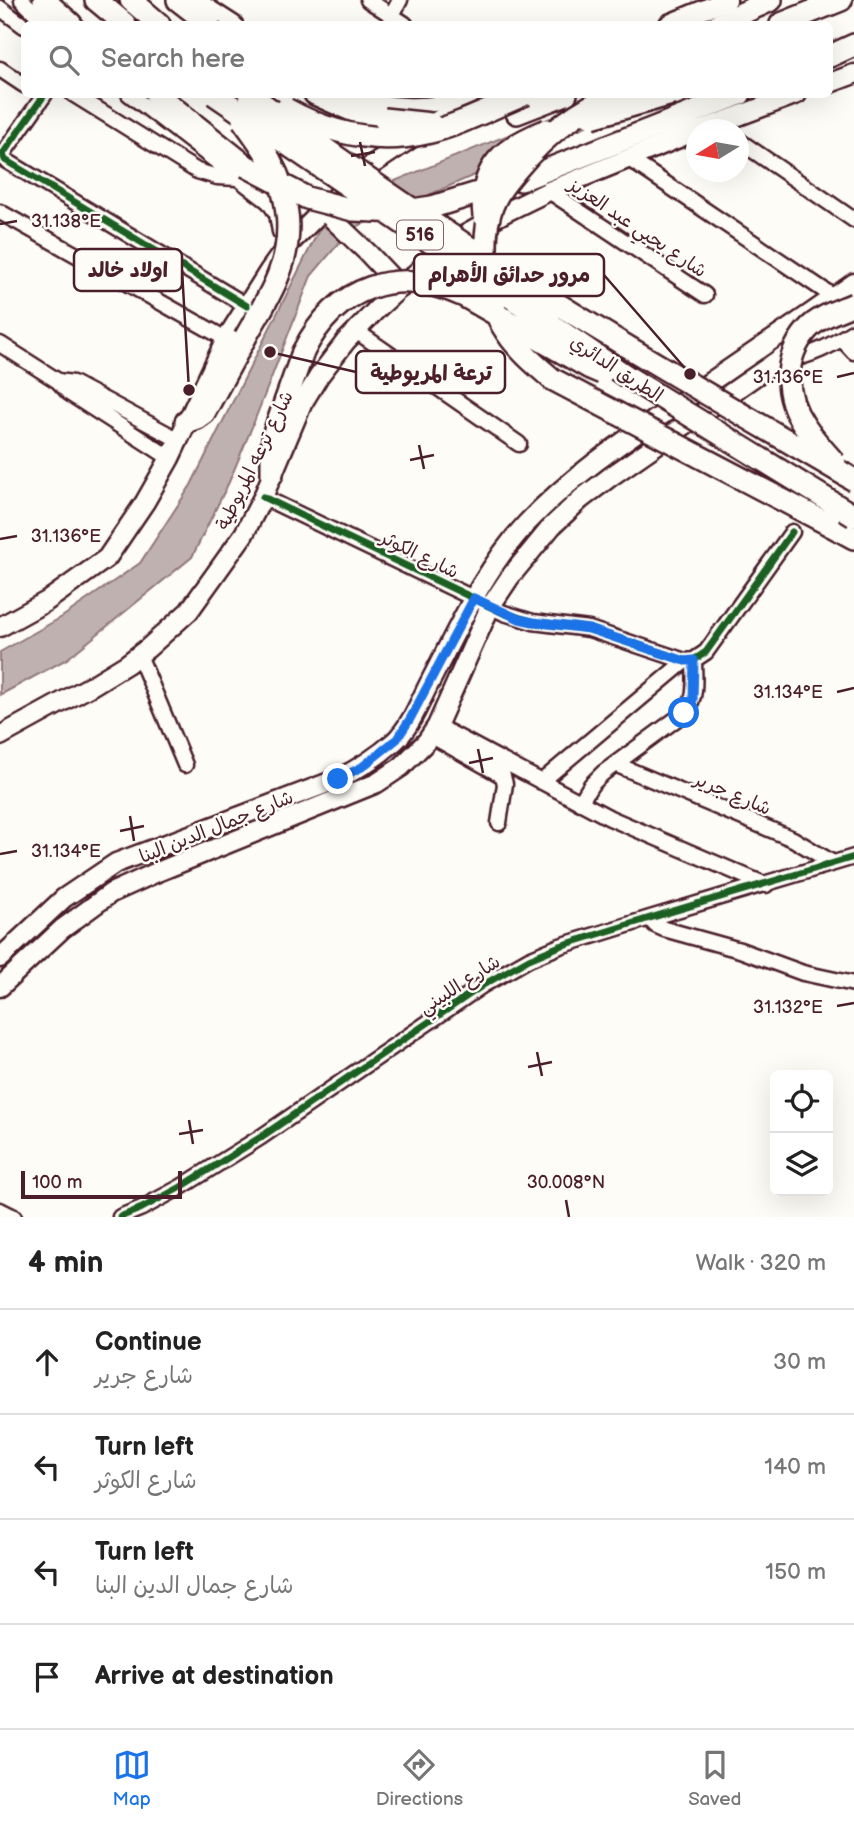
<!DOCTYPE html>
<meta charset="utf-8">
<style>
body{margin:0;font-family:"Balsamiq Sans","Playpen Sans Arabic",sans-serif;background:#f2f2f2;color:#222}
.controls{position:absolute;right:21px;bottom:21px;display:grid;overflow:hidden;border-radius:10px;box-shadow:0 7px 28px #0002}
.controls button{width:63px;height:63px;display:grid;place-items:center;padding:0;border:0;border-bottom:2px solid #e0e0e0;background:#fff;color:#222;font:35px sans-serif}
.compass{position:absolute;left:686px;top:119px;width:63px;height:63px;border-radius:50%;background:#fff;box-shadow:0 7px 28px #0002;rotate:259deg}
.scale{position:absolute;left:21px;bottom:18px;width:161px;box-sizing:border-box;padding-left:7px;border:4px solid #4a1f2b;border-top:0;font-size:19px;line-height:24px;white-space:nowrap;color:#4a1f2b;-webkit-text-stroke:5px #fdfcf7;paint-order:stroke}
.stop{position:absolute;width:21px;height:21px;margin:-16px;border:5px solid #1a73e8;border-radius:50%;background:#fff}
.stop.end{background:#1a73e8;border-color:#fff;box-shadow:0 2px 7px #0008}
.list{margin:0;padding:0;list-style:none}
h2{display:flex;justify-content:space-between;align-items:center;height:91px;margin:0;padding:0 28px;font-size:30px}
h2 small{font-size:23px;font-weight:400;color:#767676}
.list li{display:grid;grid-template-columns:46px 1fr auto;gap:21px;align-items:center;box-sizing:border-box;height:105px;padding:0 28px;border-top:2px solid #e0e0e0}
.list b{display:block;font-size:26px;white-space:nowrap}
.list p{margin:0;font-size:23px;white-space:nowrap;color:#767676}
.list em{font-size:23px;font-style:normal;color:#767676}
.icon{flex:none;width:38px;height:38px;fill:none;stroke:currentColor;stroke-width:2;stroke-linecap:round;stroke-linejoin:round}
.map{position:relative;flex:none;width:854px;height:1217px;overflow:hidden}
.search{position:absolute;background:#fff;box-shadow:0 7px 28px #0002;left:21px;right:21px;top:21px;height:77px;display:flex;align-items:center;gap:18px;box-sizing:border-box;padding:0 24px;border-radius:10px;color:#767676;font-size:26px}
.sheet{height:511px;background:#fff}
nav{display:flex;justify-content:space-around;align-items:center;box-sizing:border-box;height:98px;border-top:2px solid #e0e0e0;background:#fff;font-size:19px;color:#767676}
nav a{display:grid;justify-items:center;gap:4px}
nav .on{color:#1a73e8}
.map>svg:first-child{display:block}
.water{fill:#c0b1b1;stroke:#91777b;stroke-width:2}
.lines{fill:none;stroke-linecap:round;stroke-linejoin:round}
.minor-casing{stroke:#4a1f2b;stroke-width:19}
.major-casing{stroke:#4a1f2b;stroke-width:23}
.highway-casing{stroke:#4a1f2b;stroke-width:26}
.minor{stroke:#fdfcf7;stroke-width:14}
.major{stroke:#fdfcf7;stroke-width:18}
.highway{stroke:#fdfcf7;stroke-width:21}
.highway-bridge-casing{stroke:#4a1f2b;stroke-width:26;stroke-linecap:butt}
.highway-bridge{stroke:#fdfcf7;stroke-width:21}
.cycleway-casing{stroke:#fdfcf7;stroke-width:11}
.cycleway{stroke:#1b5e20;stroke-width:7}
.route{stroke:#1a73e8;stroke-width:9}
.ticks{fill:none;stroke:#4a1f2b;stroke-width:2.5}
.labels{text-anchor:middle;stroke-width:5;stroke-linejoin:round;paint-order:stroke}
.shield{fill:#fdfcf7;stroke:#806168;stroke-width:2}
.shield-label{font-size:18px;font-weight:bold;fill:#4a1f2b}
.street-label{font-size:19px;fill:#4a1f2b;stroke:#fdfcf7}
.ticks-label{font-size:18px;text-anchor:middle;fill:#4a1f2b;stroke:#fdfcf7;stroke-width:5;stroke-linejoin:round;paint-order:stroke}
.leader{fill:none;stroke:#4a1f2b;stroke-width:2.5}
.callout-dot{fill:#4a1f2b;stroke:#fdfcf7;stroke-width:2.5}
.callout{fill:#fdfcf7;stroke:#4a1f2b;stroke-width:2.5}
.callout-label{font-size:21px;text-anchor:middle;font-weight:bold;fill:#4a1f2b}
</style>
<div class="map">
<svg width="854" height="1217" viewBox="0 0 854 1217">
<rect width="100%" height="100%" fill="#fdfcf7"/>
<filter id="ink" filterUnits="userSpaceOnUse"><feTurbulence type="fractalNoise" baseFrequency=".0143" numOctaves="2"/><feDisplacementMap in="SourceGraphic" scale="14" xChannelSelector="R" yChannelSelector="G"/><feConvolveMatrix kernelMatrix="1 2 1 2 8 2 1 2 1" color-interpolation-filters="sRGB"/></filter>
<g filter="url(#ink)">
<path class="water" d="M607,95H657L351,229L311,276L252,427L229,482L192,557L67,659L0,695V652L62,617L140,563L191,485L321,226L355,197Z"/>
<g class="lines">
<g class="minor-casing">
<path id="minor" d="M22,0L46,24
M198,0L235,24
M368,0L405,24
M0,8L24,26
M392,15L400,0
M0,69L24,85
M45,94L7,148L3,154L5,160L247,306
M73,94L197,171L217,177L237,178
M129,94L269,202L277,214L280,232
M350,94C388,109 431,108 469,97
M738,140L854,220
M629,159L834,297
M549,191L705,295
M0,212L226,339
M356,331L519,444
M842,339L854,352
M0,344L58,381L69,393L170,458
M785,360C811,357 832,345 854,331
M58,381L73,383L179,440
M263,497L504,613L533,622L589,629L685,661L694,660L706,652L792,532
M139,655L185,765
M437,726L610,818L766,885
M430,735L503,776L505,784L499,823
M615,764L793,839L833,863
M541,782L685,661
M580,803L591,785L603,773L679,717C699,701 694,683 694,660
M650,918L655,925L664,929L740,950L803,973L854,984
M0,1210L14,1217
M120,1217L142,1208L181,1187L261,1137L483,985L529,959L560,946L650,918L854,857"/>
</g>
<g class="major-casing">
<path id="major" d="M669,24L727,0
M830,83L854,74
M701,130L797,94
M323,210L368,253L401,288
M0,627L47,601L107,558L145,502L170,458L226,339L269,271L287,246L339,194L373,164L449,113L487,94
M0,736L91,686L127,664L148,648L189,611L244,534L263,497L302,404L319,376L346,341L379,307L426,264L463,236L506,212L549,191L696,131
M0,958L64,898L116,863L338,779C358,769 378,756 395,741C411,726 420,701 430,682C458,628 484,569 526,524C570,477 622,442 675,406C735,365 795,325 854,283
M0,987L62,929L111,893L155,873L377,783L401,767L427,741L437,726L490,607L510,577L552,526L581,499L610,477L800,345"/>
</g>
<g class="highway-casing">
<path id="highway" d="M44,0L71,24
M96,0L125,24
M131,0L159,24
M178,0L209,24
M719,24L771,0
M781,24L841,0
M830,56L854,45
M156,94L246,166
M315,94L358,113L384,119
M517,113L566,94
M521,180L740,94
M186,422L197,418L204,413L245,338
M272,474V446L274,433L303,352
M830,525L854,538"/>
</g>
<use href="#minor" class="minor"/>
<use href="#major" class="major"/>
<use href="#highway" class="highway"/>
<g class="highway-bridge-casing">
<path id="highway-bridge" d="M214,94L626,376L854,516
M249,94C328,152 408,208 490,261C608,338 732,408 854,480
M616,94C576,110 545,136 518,168C506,182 495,195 490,213C485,229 486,245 486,262C487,286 493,313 507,333C519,351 536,365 552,379L830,525
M286,109C329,133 376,145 426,133C458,126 494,107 526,94
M592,117L672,94
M384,119L431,124
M243,120C252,133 262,146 270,160C290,196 294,238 278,276C270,297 256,318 245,338
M246,166L307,198L353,210L399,212L432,207L494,188
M484,216C478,166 506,146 547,130
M303,352C336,286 396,265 464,296L588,367L602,373
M835,463C824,451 813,439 804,425C784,396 783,358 807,330C818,317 838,311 854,304"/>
</g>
<use href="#highway-bridge" class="highway-bridge"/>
<g class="cycleway-casing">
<path id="cycleway" d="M45,94L7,148L3,154L5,160L247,306
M263,497L504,613L533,622L589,629L685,661L694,660L706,652L792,532
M120,1217L142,1208L181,1187L261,1137L483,985L529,959L560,946L650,918L854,857"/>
</g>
<use href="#cycleway" class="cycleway"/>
</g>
</g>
<g class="lines" filter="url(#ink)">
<path class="route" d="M338,779L362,767L397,739L410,719L474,598L519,619L533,622L589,629L685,661L694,660L693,700L684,713"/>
</g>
<path class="ticks" d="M360,142L365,166M351,156L375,152M0,224L17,221M837,377L854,373M419,445L424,469M410,460L434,455M0,539L17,536M837,692L854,688M478,749L483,773M469,763L493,758M130,816L134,841M120,831L144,826M0,854L17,851M837,1006L854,1003M537,1052L542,1076M528,1067L552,1062M189,1120L193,1144M179,1134L203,1130M566,1200L569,1217"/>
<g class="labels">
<rect class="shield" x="397" y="220.5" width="46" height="29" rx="5"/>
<g class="shield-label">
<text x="420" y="241">516</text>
</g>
<g class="street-label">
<text transform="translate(638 227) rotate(34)" y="7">شارع يحيي عبد العزيز</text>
<text transform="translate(617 368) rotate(33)" y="7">الطريق الدائري</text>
<text transform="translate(254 460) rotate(-64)" y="7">شارع ترعه المريوطية</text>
<text transform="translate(420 554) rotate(26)" y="7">شارع الكوثر</text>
<text transform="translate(733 793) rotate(23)" y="7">شارع جرير</text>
<text transform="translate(216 826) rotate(-22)" y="7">شارع جمال الدين البنا</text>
<text transform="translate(459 984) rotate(-33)" y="7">شارع اللبيني</text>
</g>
</g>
<g class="ticks-label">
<text x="66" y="227">31.138°E</text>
<text x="788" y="383">31.136°E</text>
<text x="66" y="542">31.136°E</text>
<text x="788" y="698">31.134°E</text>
<text x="66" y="857">31.134°E</text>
<text x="788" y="1013">31.132°E</text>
<text x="566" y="1188">30.008°N</text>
</g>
<path class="leader" d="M189 390L182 270M690 374L604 275M270 352L356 372"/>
<g class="callout-dot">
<circle cx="189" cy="390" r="7"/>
<circle cx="690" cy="374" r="7"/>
<circle cx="270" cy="352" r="7"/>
</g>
<g class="callout">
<rect x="74" y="249" width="108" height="42" rx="7"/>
<rect x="414" y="254" width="190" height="42" rx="7"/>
<rect x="356" y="351" width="149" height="42" rx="7"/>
</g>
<g class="callout-label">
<text x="128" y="277">اولاد خالد</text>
<text x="509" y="282">مرور حدائق الأهرام</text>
<text x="431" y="380">ترعة المريوطية</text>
</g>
</svg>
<div class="controls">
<button><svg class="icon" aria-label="locate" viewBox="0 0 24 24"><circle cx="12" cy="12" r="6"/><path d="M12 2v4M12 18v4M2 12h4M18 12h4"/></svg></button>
<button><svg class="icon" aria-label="layers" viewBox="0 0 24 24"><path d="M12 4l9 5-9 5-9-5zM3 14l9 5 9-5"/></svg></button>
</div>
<svg class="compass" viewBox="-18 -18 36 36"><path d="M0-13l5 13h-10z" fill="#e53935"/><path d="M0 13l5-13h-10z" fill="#767676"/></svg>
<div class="scale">100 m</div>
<div class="stop" style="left:684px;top:713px"></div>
<div class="stop end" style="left:338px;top:779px"></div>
<div class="search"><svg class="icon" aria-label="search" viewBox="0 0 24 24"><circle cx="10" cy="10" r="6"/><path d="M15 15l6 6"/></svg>Search here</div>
</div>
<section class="sheet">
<h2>4 min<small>Walk · 320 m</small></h2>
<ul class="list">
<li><svg class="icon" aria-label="ahead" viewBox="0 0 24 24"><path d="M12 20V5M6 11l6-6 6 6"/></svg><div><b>Continue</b><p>شارع جرير</p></div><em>30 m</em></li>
<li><svg class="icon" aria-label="left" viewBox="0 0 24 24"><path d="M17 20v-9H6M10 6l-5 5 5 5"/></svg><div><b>Turn left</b><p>شارع الكوثر</p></div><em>140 m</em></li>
<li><svg class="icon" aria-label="left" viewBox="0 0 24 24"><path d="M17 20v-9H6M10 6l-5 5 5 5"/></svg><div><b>Turn left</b><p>شارع جمال الدين البنا</p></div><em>150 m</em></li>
<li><svg class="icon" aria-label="arrive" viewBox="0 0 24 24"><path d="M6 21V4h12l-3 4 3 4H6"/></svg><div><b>Arrive at destination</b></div></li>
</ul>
</section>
<nav>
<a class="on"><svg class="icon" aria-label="map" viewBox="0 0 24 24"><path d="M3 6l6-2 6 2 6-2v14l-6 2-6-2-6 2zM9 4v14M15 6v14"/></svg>Map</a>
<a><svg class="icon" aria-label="directions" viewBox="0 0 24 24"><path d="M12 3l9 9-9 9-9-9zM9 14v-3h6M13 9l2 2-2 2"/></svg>Directions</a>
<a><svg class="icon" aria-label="saved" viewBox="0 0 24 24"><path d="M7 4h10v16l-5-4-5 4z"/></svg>Saved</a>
</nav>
